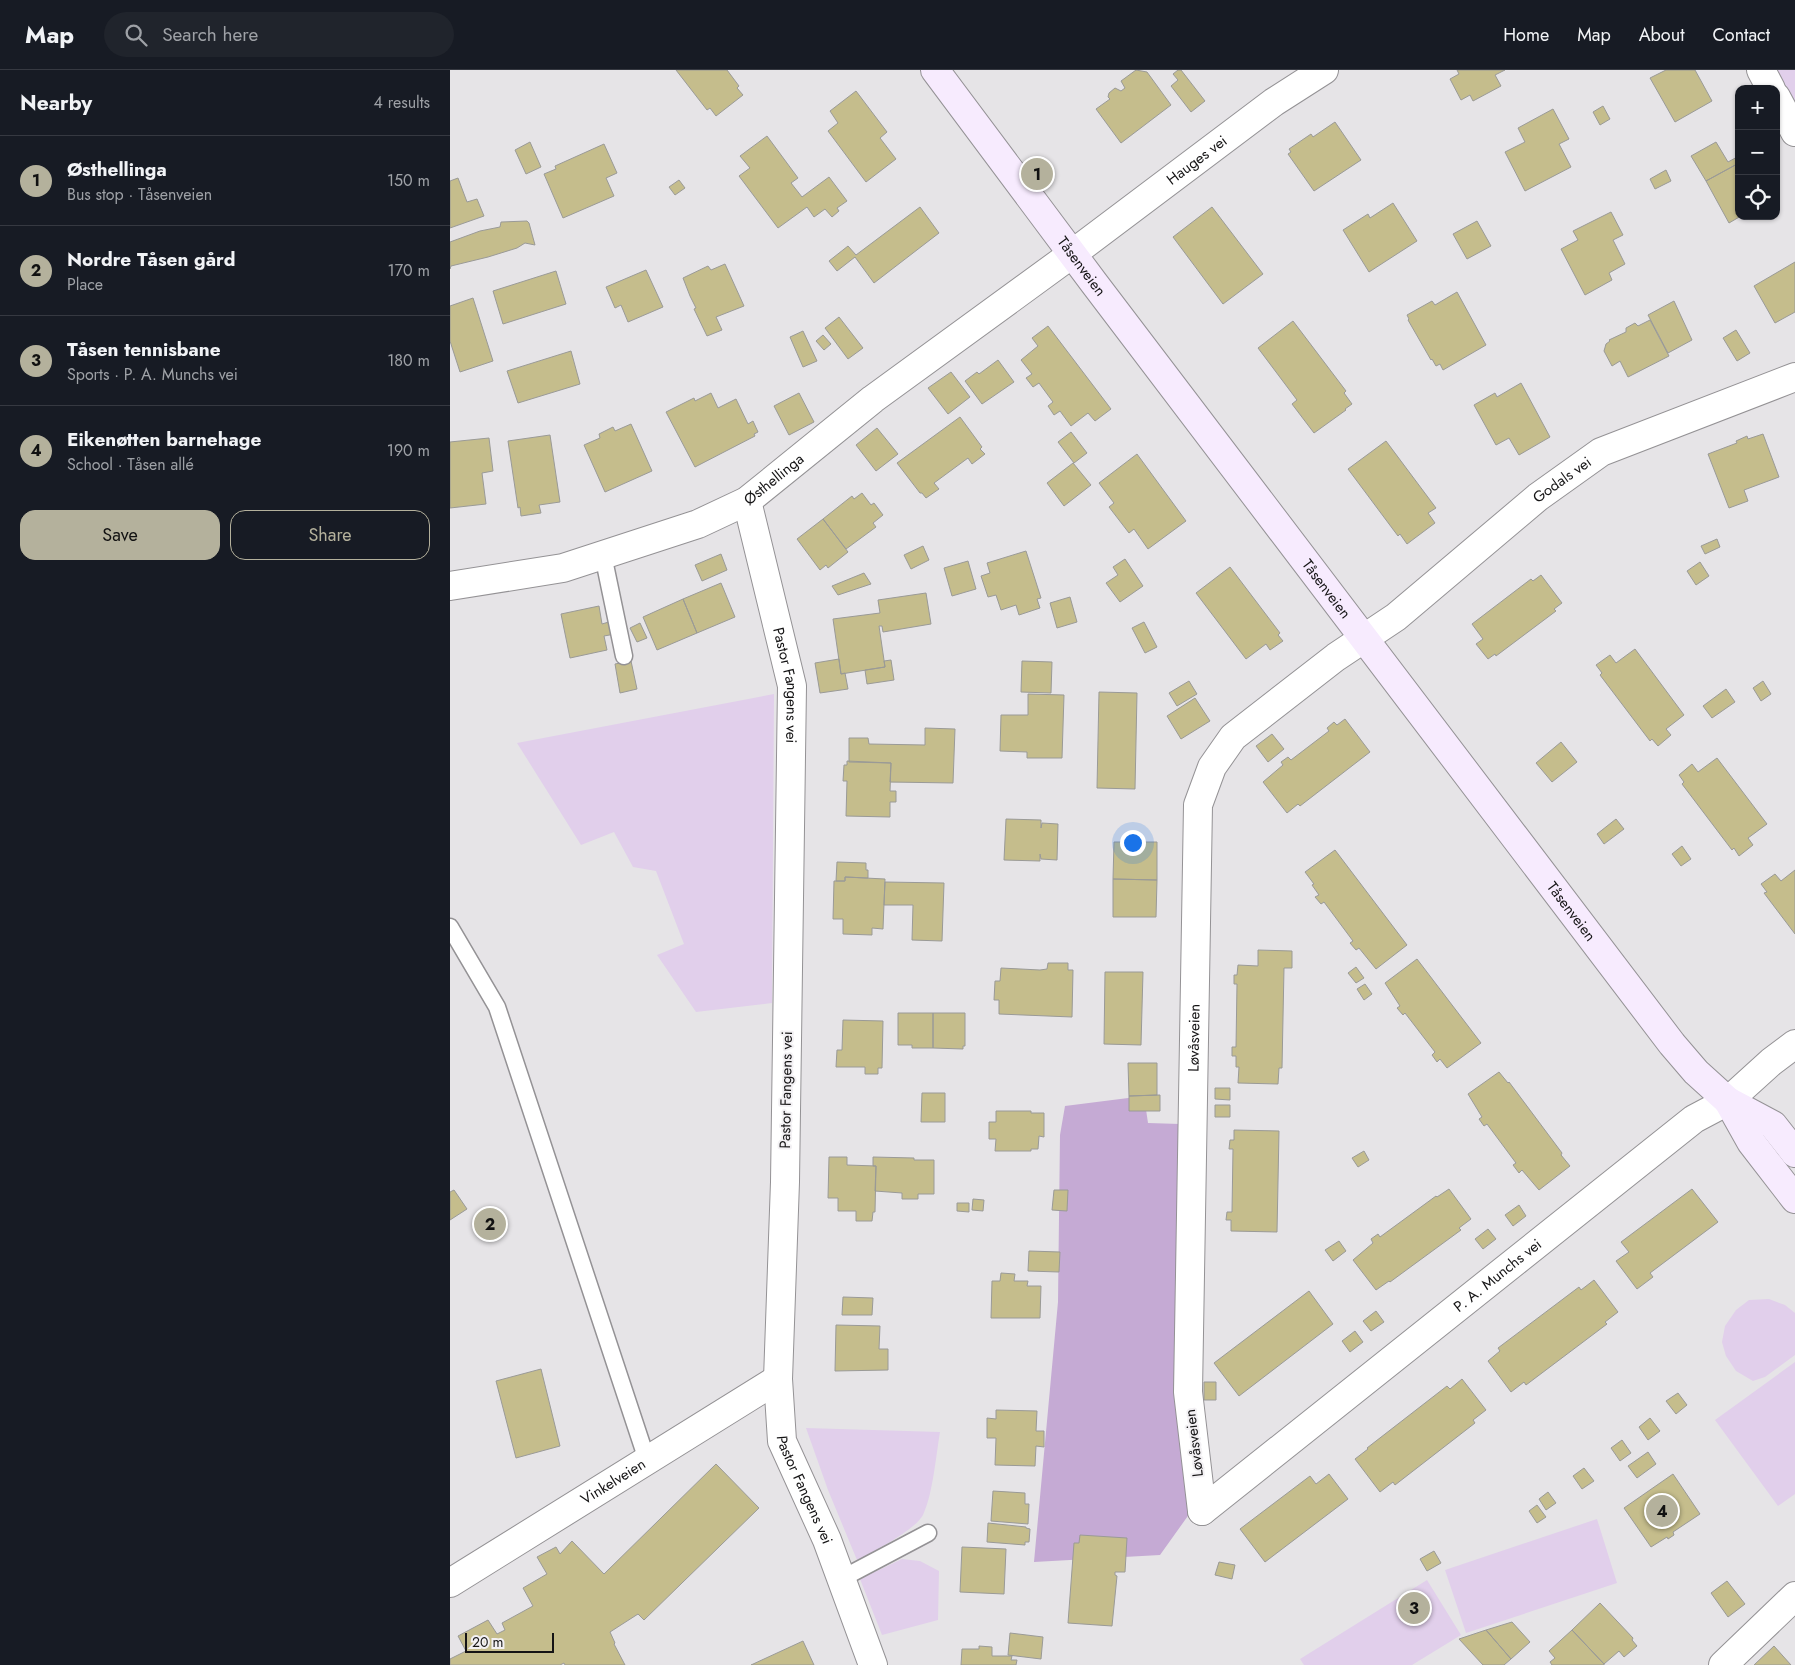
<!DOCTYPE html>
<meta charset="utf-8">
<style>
body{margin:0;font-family:Jost,sans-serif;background:#20242c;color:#f1f3f6}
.controls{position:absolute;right:15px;top:15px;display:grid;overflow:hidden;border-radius:10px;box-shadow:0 1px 4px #0004}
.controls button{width:45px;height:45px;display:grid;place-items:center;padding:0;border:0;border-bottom:1px solid #363941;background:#171b24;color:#f1f3f6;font:25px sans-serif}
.scale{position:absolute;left:15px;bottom:12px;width:89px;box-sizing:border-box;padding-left:5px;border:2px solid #151415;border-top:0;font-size:14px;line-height:18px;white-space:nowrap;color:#151415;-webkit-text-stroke:4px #f3f1f4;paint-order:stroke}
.you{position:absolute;left:682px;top:772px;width:18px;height:18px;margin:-12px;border:4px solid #fff;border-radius:50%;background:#1a73e8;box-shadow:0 0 0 8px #1a73e833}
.badge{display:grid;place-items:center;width:32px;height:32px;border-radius:50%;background:#b4b19c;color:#111;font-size:16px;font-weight:700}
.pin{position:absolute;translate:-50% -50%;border:2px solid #fff;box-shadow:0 1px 5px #0006}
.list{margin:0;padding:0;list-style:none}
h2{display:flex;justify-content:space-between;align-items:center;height:65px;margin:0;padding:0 20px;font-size:21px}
h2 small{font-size:16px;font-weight:400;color:#9ea1a6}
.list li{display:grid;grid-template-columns:32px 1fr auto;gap:15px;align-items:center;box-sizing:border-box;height:90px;padding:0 20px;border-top:1px solid #363941}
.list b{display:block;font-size:19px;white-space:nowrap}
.list p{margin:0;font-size:16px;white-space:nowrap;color:#9ea1a6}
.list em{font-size:16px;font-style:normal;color:#9ea1a6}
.actions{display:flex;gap:10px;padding:15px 20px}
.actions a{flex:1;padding:11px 0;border:1px solid #b4b19c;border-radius:15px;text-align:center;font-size:18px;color:#b4b19c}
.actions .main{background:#b4b19c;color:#111}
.icon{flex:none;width:28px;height:28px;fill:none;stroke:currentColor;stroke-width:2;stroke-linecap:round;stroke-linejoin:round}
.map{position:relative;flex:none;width:1345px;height:1595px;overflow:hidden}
header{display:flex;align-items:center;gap:30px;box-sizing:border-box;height:70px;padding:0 25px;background:#171b24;border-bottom:1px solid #363941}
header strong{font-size:24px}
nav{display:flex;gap:28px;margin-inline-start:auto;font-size:18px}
.search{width:350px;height:45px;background:#20242c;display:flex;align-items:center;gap:12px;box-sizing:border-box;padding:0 18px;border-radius:28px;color:#9ea1a6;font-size:19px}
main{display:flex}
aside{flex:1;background:#171b24}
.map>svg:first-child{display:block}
.green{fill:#e1cfeb}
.forest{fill:#c5aad4}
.building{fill:#c5bd8c;stroke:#9a9a97}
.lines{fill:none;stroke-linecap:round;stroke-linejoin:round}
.lane-casing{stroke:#949295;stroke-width:19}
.street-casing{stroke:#949295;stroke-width:30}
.secondary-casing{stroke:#949295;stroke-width:30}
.lane{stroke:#fff;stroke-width:16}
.street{stroke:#fff;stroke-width:28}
.secondary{stroke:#f7ebfe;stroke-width:28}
.labels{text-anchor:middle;stroke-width:4;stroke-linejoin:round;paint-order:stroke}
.street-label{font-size:15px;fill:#151415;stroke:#f3f1f4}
</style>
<header>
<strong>Map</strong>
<div class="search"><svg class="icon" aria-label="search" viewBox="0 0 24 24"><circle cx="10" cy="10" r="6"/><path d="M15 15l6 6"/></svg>Search here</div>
<nav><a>Home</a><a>Map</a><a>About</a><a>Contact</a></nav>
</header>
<main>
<aside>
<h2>Nearby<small>4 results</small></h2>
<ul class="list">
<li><span class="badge">1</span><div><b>Østhellinga</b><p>Bus stop · Tåsenveien</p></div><em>150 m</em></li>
<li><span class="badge">2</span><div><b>Nordre Tåsen gård</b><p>Place</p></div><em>170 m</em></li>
<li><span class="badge">3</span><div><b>Tåsen tennisbane</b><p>Sports · P. A. Munchs vei</p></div><em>180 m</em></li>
<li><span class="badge">4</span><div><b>Eikenøtten barnehage</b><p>School · Tåsen allé</p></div><em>190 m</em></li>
</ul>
<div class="actions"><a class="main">Save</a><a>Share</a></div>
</aside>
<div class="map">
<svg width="1345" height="1595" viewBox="0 0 1345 1595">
<rect width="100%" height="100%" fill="#e6e4e7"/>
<path class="green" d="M1326,0H1345V35Z
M324,624L322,933L246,942L207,885L234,874L206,801L183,797L164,762L131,775L67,673Z
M1319,1229L1335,1235L1345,1243V1285L1315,1307L1303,1311L1286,1301L1276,1286L1272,1272L1275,1256L1286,1240L1299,1230Z
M1345,1292V1424L1328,1436L1265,1350Z
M356,1358L490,1362C486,1385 483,1424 473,1445C465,1460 423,1482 407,1490L378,1420Z
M1147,1449L1167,1513L1016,1563L995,1500Z
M452,1489L470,1491L489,1501L488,1550L432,1565L410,1509Z
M977,1510L1011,1565L962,1595H854L850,1589Z"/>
<path class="forest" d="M694,1026L698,1053L730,1054L724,1322L740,1443L710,1485L584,1492L608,1232L610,1065L615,1036Z"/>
<path class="building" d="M226,0H277L289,16L287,18L293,25L266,46L260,38L257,40Z
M686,0L697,2L721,35L671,73L646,39L660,29L658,27L659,23L665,18L671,21L675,18L671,11Z
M728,0H731L755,31L741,42L721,16L728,10L723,4Z
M1007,0H1055L1045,5L1051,16L1023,31L1020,25L1011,30L1000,9L1009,4Z
M1216,0H1245L1262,31L1225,52L1200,8Z
M406,21L437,62L430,68L446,89L416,112L378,61L388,53L380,41Z
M1153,36L1160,49L1150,55L1143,42Z
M1103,39L1119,69L1109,74L1121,97L1075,121L1055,82L1075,72L1068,58Z
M885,52L911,90L864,121L838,84L841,82L839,79L861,64L863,67Z
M317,66L348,108L341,113L352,127L379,107L397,131L387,138L389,141L382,147L375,139L364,147L357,137L328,158L289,106L300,98L290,86Z
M80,72L91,97L76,104L65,80Z
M1266,72L1278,92L1289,86V93L1256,111L1241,86Z
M154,74L167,103L156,108L164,126L113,148L94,104L106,99L105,96Z
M1289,93V146H1291L1279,153L1256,111Z
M1216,100L1221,111L1205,119L1200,109Z
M8,108L17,132L27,129L34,146L0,158V111Z
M229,110L235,118L225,125L219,117Z
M943,133L967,171L919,202L893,160L918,144L920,148Z
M470,137L489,163L424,213L405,187L387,201L379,191L398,176L406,185Z
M762,137L813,204L773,234L723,167Z
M1161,142L1173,165L1163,170L1175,194L1159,203L1162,210L1135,225L1111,179L1128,170L1123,161Z
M77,151L79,153L85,175L75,173L67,178L38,187L1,196L0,199V172L30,161L50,157L51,152Z
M1027,151L1041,176L1017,189L1003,164Z
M1345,192V242L1325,253L1304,216Z
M275,194L294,236L266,247L272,260L257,266L244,239L246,238L240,226L233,208L258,196L261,200Z
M196,200L213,237L178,252L171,235L165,238L156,217Z
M106,201L116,234L53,254L43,221Z
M1007,222L1036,275L993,300L990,294L986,296L982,289L981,290L958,250L959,249L957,245L982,231L985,235Z
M23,228L43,291L10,302L0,271V236Z
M1224,231L1242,270L1218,283L1198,245Z
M389,247L413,278L398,289L375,258Z
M1200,250L1219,286L1178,307L1170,291L1162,296L1154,281L1156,274L1160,271L1159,270L1176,262V258L1185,253L1188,256Z
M843,251L896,321L894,323L902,334L895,339L896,340L864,363L842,334L847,330L808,278Z
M598,256L661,339L645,351L638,343L621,356L610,341L604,345L598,336L603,332L589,313L583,317L576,308L582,304L571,290L588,276L582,268Z
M1286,260L1300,283L1287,291L1273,268Z
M353,261L367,291L353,297L340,267Z
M373,265L381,274L374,280L366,271Z
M121,281L130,314L68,333L57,301Z
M548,290L564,312L532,334L515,311L527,302L529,304Z
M501,302L520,327L498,344L478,318Z
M1071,313L1100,367L1069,385L1059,368L1046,375L1024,335L1045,323L1047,327Z
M261,323L268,338L286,329L298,354L303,351L308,362L304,364L305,366L245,397L216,342L244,328L245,331Z
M349,323L364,352L339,365L324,336Z
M510,347L532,377L530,379L535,384L522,394L518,388L484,413L489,419L476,428L472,423H470L447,393Z
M181,354L202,401L155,422L134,375L150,368L149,364L163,357L165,361Z
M427,358L448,384L426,401L406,375Z
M621,362L637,383L624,393L608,372Z
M1313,364L1329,407L1294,420L1298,431L1279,438L1258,384L1287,373L1286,371L1297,366L1298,369Z
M100,365L110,432L89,435L91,443L71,446L70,437L68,438L58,371Z
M39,368L43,401L32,403L36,434L0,438V372Z
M936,371L986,438L978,443L985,453L957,474L950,464L948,466L898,399Z
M687,384L736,451L698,479L684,459L679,463L659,437L664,433L649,413Z
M623,393L641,415L614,436L597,413Z
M412,423L421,435L424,433L433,445L423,453L426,457L396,479L373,449L402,426L404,429Z
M373,449L398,482L378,498L376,495L370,500L347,469Z
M1267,469L1270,477L1255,484L1251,476Z
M473,476L479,490L461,499L454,485Z
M576,481L591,528L587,529L590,538L569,545L566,535L551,540L546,525L538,527L531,506L540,503L537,493Z
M271,484L277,500L252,511L245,495Z
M675,489L693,516L670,532L656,513L668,505L663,497Z
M518,491L526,519L502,526L494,498Z
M1250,492L1259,506L1246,515L1237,501Z
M780,497L830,563L828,565L833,571L820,580L816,574L796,589L746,523Z
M414,503L421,514L388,525L382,516Z
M1091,505L1112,533L1104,539L1106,541L1046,586L1045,584L1038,589L1026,574L1033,569L1022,554L1081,509L1083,511Z
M271,513L285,547L247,563L233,529Z
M476,523L481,554L433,562L432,556H429L435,597L391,604L383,549L430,543L428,530Z
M620,527L627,552L607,558L600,533Z
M233,529L247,563L207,580L193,547Z
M149,536L152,554L162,551L165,564L154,566L157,580L120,588L111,544Z
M694,552L707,577L695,583L682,558Z
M190,553L197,568L187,572L180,558Z
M1185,579L1234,645L1216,659L1221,665L1208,676L1202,669L1200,671L1150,605L1152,603L1146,595L1160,585L1166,593Z
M389,589L391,604L395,603L398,619L370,623L365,593Z
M441,590L444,610L417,614L415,600L435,597L434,591Z
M181,591L187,619L170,623L165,594Z
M572,591L602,592L601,623L571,622Z
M739,611L747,624L727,636L719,623Z
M1313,611L1321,624L1311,631L1303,618Z
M1276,619L1285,632L1262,648L1253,636Z
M649,622L687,623L685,719L647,718Z
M578,624L614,625L612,688H577V682L550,681L551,645H578Z
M745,628L760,651L731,669L717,646Z
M895,649L920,682L850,736L848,734L837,743L813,712L833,695L831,692L838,687L841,690L879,661L877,658L884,652L887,655Z
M475,658L505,659L503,713L440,712L441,693L399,692V668H418L419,674L475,675Z
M822,664L834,679L818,692L806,676Z
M1111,672L1127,692L1102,712L1086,693Z
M1267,688L1317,754L1298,768L1303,775L1289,786L1284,778L1282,780L1232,714L1234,712L1229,705L1242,694L1248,702Z
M397,691L441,693L440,721H446V732H440V747L396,746L397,711H393L394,695H397Z
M556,749L591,750V758L592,753L608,754L607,790L591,789L590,784V791L554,790Z
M1166,749L1174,759L1154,774L1147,764Z
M664,772H707V810L663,809Z
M1232,776L1241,789L1231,796L1222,784Z
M885,780L957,875L926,899L909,878L906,880L900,873L903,871L874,832L871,834L865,827L869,825L862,815L864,814L855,802Z
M387,792L416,793V800H418V808L395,807V811H386Z
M1345,800V864L1314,823L1317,822L1311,814L1325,804L1331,811Z
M395,807L435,809L433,859L422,858V865L393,864V849H383L384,811H395Z
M663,809L707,810L706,847H663Z
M435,812L494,813L492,871L462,870L463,835H434Z
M808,880L842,881V898H834L832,998H829L828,1014L788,1013L789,997H786V986H782V977H786L787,914H784V905H787L788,895L808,896Z
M967,889L1031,973L997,998L990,989L987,992L982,985L985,982L955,943L953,945L947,938L950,936L935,913Z
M598,893H618V900H623L622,947L549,944V930H544L545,911H550L551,898L590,900L597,899Z
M906,897L914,908L906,913L898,903Z
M655,902H693L691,975L654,974Z
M915,914L922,924L914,930L907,919Z
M448,943H483V978H462V975H448Z
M483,943H515V976H513V979L483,978Z
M393,950L433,951L432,998H428V1004H415V997H386L387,980H392Z
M678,993H707V1025L679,1026Z
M1049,1002L1058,1013L1059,1012L1112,1083L1111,1085L1120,1096L1089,1120L1072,1100L1069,1103L1063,1095L1066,1093L1037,1054L1034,1056L1029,1049L1032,1047L1018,1024Z
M765,1018H780V1030L765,1029Z
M472,1023H495V1052H471Z
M710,1025V1041H679V1026Z
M765,1035H780V1047H765Z
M546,1041H581V1043H594V1067L589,1066L588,1079H581V1081H545L546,1069H539V1052H546Z
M784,1060L829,1061L827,1162L781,1161V1150H776L777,1142H782L783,1079H779L780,1070H784Z
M914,1081L919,1090L908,1097L902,1088Z
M379,1087H397V1095L426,1096L425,1142H423L422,1151H406V1141H388V1128H378Z
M423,1087L464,1088V1090H484V1124H468V1129H452V1123L425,1121L426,1096H423Z
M999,1119L1021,1149L1009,1158L1011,1160L940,1212L939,1211L926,1220L903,1190L923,1173L921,1169L928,1164L930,1167L986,1126L987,1127Z
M1242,1119L1268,1152L1200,1203L1203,1207L1187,1219L1166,1191L1179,1182L1171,1172Z
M4,1120L17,1139L0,1150V1122Z
M604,1120H618L617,1141L602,1140Z
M523,1129L534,1130L533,1141L522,1140Z
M507,1133H519V1142L507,1141Z
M1069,1135L1076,1146L1063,1156L1055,1145Z
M1038,1159L1046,1169L1033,1179L1025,1169Z
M889,1171L896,1181L883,1191L875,1180Z
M579,1181L610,1182L609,1202L578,1201Z
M551,1203L565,1204L564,1211H578L577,1216H591L590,1248H541L542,1211H550Z
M1144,1210L1168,1242L1155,1252L1157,1254L1076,1315L1074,1312L1061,1322L1038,1291L1050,1281L1048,1278L1129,1217L1131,1220Z
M859,1221L883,1254L789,1326L764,1293Z
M393,1227L423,1228L422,1245H392Z
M926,1241L934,1252L921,1261L913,1251Z
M386,1255L430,1256L429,1279H438V1300L385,1301Z
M905,1261L913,1272L900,1282L892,1271Z
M91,1299L110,1376L66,1388L46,1311Z
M1012,1309L1036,1340L1023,1350L1025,1353L945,1415L943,1412L930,1422L905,1389L918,1379L917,1378L997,1316L1000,1319Z
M754,1312H766V1330H754Z
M1228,1323L1237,1335L1226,1344L1216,1331Z
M546,1340L587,1341L586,1361H594V1377L586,1376L585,1396L545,1395L546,1368H537V1348L546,1349Z
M1200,1348L1210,1361L1198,1370L1189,1357Z
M1172,1370L1181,1383L1170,1391L1161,1378Z
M1198,1382L1206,1394L1187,1408L1178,1396Z
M266,1394L309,1438L194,1550L188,1544L160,1562L165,1573L164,1574L175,1595H115L114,1593L110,1595H0V1589L16,1581L8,1566L38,1550L47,1564L55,1560L52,1553L83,1536L73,1518L97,1504L87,1487L106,1477L110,1484L122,1471L154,1504Z
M1134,1398L1144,1411L1132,1419L1123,1406Z
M879,1404L898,1429L815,1492L790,1459L860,1406L866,1414Z
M1223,1404L1250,1444L1223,1462L1224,1465L1218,1469L1217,1467L1201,1477L1174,1438Z
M543,1421L575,1423V1434H579L578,1454L541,1451Z
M1098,1422L1106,1433L1096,1440L1089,1429Z
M1087,1435L1096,1447L1087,1453L1079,1441Z
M538,1453L576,1457V1458L580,1459L579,1472H575V1475L537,1472Z
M630,1465L677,1468L675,1502H665V1505L667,1506L662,1556L618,1553L624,1473H629Z
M512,1477L556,1479L554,1524L510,1522Z
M984,1481L991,1493L977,1501L970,1489Z
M769,1492L785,1495L782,1509L765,1505Z
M1277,1511L1295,1534L1278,1547L1261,1523Z
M1150,1533L1183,1568L1182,1570L1187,1576L1174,1587L1169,1581L1154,1594L1122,1560Z
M1062,1552L1080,1572L1061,1589L1036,1560Z
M1036,1560L1061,1589L1054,1595H1033L1009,1569Z
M1122,1560L1154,1594V1595H1102L1100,1592L1105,1588L1099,1581Z
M560,1563L593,1567L591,1589L558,1585Z
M353,1571L364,1595H301Z
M529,1576L542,1577V1586H562L561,1590H567L566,1595H511L512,1579H529Z
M1324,1576L1341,1595H1304Z"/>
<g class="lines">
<g class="lane-casing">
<path id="lane" d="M153,485L174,586
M0,857L47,937L197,1390
M391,1509L478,1463"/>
</g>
<g class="street-casing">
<g id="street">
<path d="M1311,0L1321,19"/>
<path d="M1326,27L1345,62"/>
<path id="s1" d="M297,431L342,616L335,1112L328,1309L332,1371L377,1470L423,1595"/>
<path id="s2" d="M0,516L113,498L248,454L297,431L423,329L622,184L824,32L874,0"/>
<path id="s3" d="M752,1441L738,1322L748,735L762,697L783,667L886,587L946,547L1088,427L1151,382L1345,307"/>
<path id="s4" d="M752,1441L1244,1049L1278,1031L1321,992L1345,974"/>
<path id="s5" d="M0,1513L328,1309"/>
<path d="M1273,1595L1345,1526"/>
</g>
</g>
<g class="secondary-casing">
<g id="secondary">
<path id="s6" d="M485,0L644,213L1222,974L1246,1002L1278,1031L1323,1055L1345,1083"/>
<path d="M1278,1031L1301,1072L1345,1129"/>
</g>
</g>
<use href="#lane" class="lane"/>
<use href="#street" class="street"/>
<use href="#secondary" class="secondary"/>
</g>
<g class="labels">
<g class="street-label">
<text dy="5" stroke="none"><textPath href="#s2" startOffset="875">Hauges vei</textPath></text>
<text dy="5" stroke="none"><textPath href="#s6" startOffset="245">Tåsenveien</textPath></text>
<text dy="5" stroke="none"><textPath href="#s2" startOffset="345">Østhellinga</textPath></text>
<text dy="5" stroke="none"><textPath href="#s3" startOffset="1202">Godals vei</textPath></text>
<text dy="5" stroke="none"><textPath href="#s6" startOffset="650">Tåsenveien</textPath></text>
<text dy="5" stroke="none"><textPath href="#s1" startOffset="189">Pastor Fangens vei</textPath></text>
<text dy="5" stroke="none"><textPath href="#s6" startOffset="1055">Tåsenveien</textPath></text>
<text dy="5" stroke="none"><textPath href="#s3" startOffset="474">Løvåsveien</textPath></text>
<text transform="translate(336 1020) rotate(-89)" y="5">Pastor Fangens vei</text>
<text dy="5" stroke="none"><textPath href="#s4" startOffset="378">P. A. Munchs vei</textPath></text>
<text transform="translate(744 1373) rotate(-97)" y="5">Løvåsveien</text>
<text dy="5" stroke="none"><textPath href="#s5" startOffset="192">Vinkelveien</textPath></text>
<text dy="5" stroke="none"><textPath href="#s1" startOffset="999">Pastor Fangens vei</textPath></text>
</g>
</g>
</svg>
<div class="controls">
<button>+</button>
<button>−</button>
<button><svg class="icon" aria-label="locate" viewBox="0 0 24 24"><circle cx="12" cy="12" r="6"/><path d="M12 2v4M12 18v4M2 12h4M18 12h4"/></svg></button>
</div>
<div class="scale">20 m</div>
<div class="you"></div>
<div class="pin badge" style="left:587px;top:104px">1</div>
<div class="pin badge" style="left:40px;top:1154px">2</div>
<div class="pin badge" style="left:964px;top:1538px">3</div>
<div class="pin badge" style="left:1212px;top:1441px">4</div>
</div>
</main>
